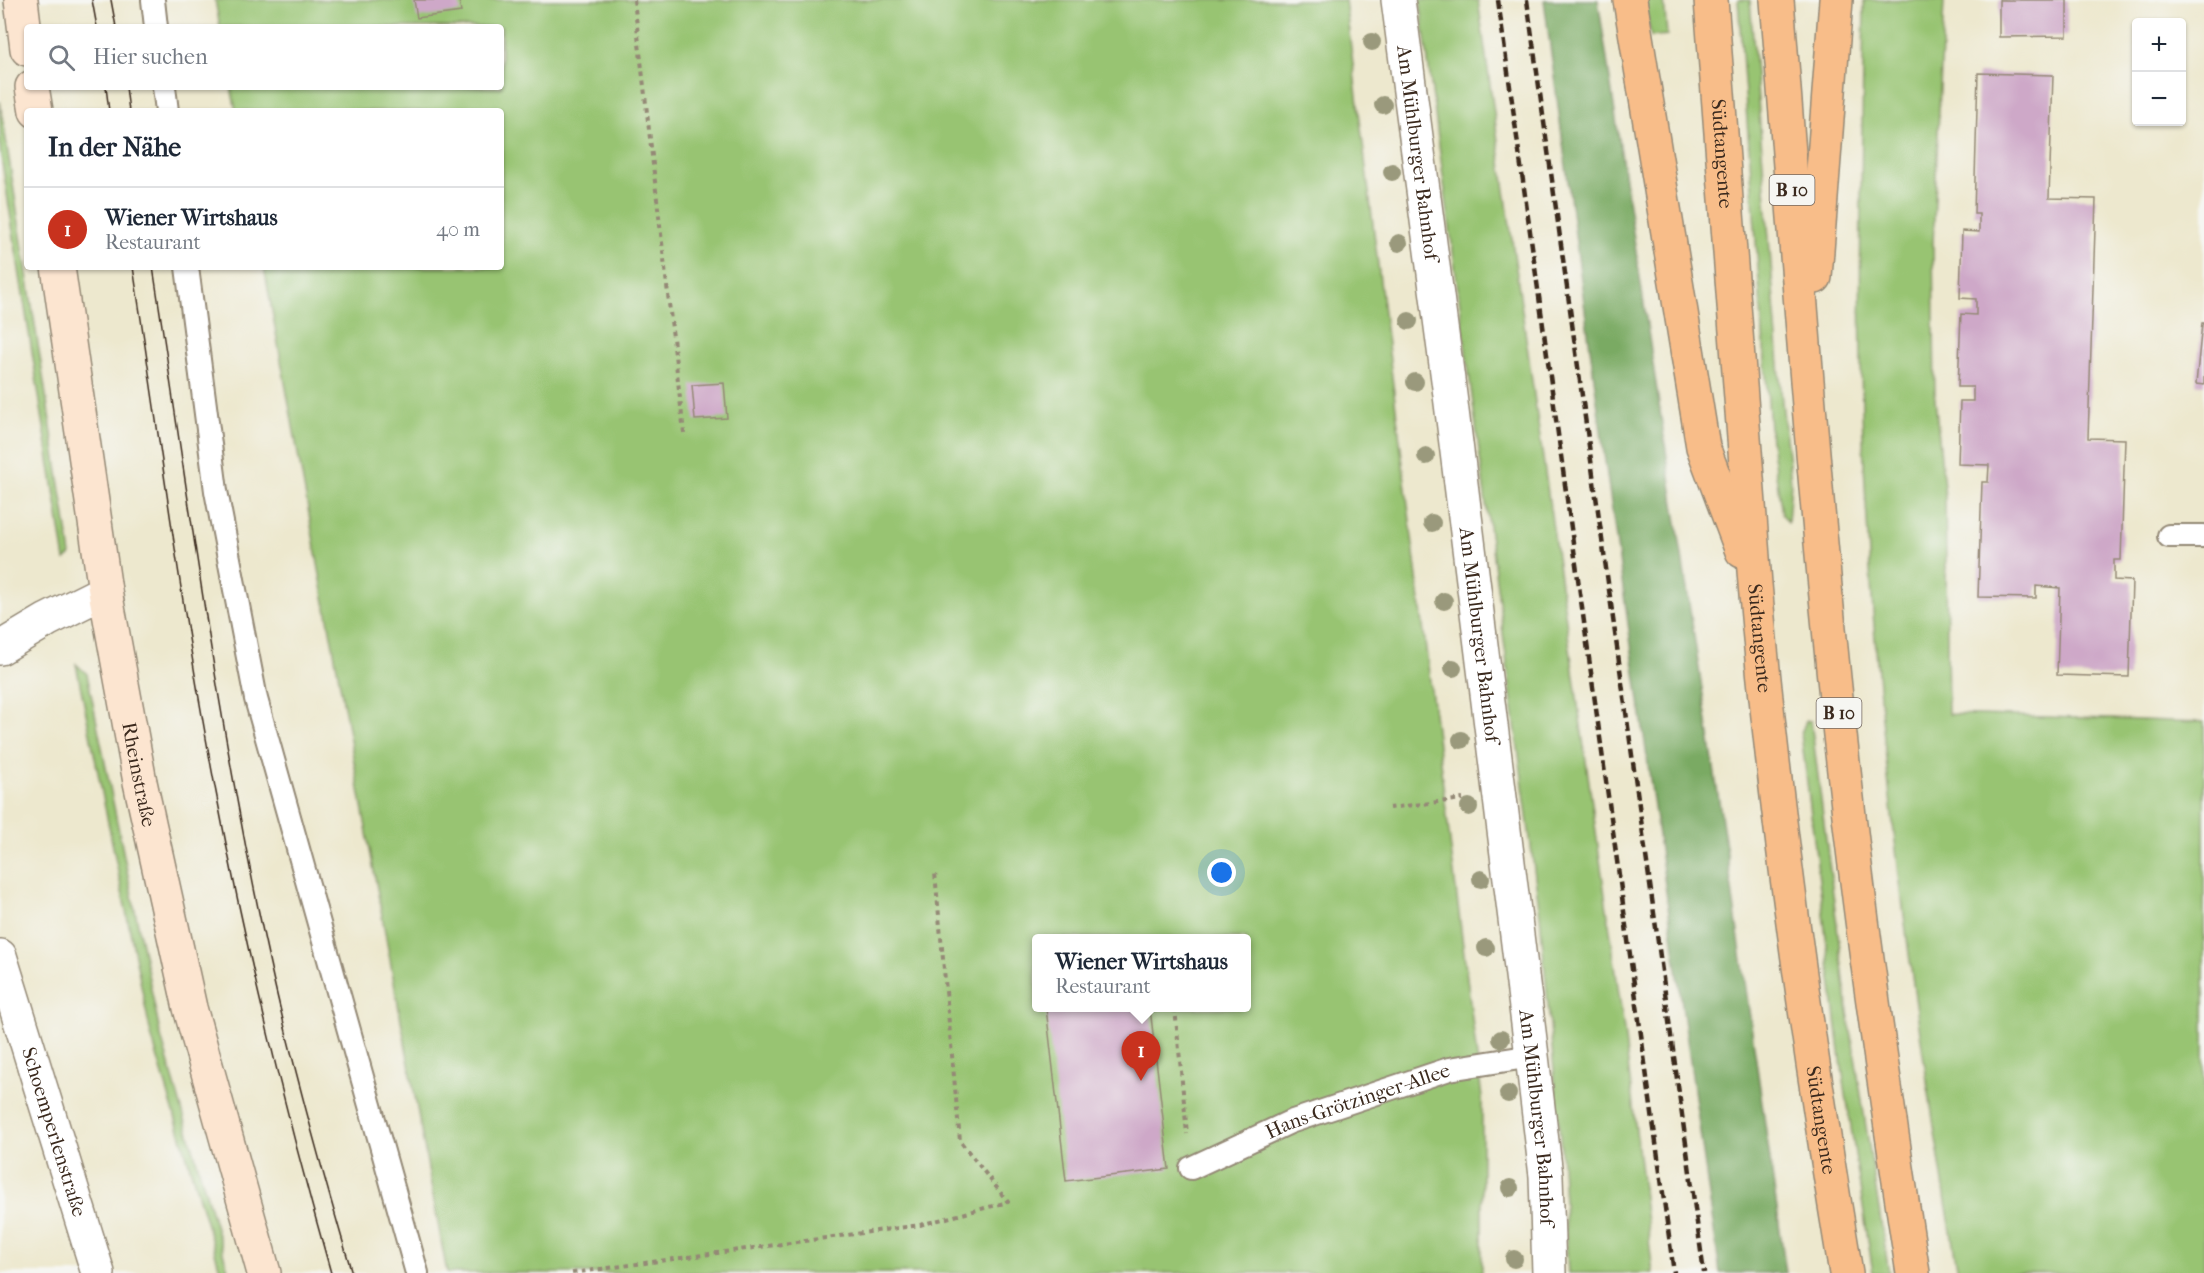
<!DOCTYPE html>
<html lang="de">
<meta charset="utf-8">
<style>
body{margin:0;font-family:"IM FELL French Canon",serif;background:#f2f2f3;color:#1f2937}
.controls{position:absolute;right:18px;top:18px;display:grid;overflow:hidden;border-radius:6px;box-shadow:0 2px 4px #0004}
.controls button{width:54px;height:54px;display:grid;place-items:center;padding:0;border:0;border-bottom:2px solid #e0e1e3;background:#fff;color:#1f2937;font:30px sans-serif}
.you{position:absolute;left:1222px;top:873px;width:21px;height:21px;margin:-15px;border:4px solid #fff;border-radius:50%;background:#1a73e8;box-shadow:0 0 0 9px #1a73e833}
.badge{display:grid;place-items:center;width:39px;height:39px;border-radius:50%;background:#c8321e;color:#fff;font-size:20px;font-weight:700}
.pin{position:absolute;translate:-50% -50px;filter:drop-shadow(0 2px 3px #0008)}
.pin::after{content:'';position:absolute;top:32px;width:21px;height:18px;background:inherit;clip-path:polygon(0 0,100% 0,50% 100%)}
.popup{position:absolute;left:1032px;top:934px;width:219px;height:78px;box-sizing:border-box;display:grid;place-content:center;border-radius:6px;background:#fff;filter:drop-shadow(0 2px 4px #0005);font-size:20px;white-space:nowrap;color:#747a83}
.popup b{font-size:22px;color:#1f2937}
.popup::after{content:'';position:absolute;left:50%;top:100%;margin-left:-12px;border:12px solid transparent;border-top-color:#fff}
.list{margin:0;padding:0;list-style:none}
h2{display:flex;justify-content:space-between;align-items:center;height:78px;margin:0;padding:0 24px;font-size:26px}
h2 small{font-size:20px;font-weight:400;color:#747a83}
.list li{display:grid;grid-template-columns:39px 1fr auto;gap:18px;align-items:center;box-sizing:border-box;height:84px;padding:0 24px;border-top:2px solid #e0e1e3}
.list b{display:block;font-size:22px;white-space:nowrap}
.list p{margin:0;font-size:20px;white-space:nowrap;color:#747a83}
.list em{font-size:20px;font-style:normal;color:#747a83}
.icon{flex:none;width:33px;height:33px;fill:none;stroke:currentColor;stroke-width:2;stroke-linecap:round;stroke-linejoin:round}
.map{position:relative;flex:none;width:2204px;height:1273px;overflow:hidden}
.search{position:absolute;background:#fff;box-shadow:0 2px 4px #0004;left:24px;top:24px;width:480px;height:66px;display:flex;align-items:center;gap:15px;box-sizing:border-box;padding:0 21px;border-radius:6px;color:#747a83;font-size:22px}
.panel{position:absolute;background:#fff;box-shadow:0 2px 4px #0004;left:24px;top:108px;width:480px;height:162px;border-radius:6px}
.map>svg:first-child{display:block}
.green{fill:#98c472;stroke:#6a7748;stroke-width:1.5;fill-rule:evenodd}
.forest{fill:#7aaa64;stroke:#5a6a41;stroke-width:1.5}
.building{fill:#cea8c8}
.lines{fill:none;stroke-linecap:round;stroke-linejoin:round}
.lane-casing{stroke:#948976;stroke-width:26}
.street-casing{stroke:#948976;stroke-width:36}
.secondary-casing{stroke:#948976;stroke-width:36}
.highway-casing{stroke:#948976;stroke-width:36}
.path{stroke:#948976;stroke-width:4;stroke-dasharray:4.5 4.5;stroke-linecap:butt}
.lane{stroke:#fff;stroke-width:22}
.street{stroke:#fff;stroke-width:33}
.secondary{stroke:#fce5d0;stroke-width:33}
.highway{stroke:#f8bd89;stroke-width:33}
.tram{stroke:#3b2a1e;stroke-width:1.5}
.rail{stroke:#3b2a1e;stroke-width:4.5;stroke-dasharray:9 4.5;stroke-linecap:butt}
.tree{fill:#9a997b}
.labels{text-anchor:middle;stroke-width:6;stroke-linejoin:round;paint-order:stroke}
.shield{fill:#f6f6f2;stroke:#73675e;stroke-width:1.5}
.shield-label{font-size:18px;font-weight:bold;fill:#3b2a1e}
.street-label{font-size:20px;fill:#3b2a1e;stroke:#f6f6f2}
</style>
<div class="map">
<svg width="2204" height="1273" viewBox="0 0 2204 1273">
<rect width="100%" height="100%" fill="#f6f6f2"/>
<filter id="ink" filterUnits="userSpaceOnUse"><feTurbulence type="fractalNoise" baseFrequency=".0167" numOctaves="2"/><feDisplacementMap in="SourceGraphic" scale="12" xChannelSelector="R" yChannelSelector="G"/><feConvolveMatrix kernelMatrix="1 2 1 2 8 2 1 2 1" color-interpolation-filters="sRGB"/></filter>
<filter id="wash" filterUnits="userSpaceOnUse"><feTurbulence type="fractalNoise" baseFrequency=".008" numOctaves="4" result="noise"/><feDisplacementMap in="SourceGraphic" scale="24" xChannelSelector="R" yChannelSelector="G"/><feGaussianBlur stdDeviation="1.35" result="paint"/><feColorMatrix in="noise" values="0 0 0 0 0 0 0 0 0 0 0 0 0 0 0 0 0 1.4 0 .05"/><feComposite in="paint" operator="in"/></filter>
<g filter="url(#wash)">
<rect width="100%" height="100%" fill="#ede8ce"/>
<path class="green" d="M215,0H1345L1482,1098V1273H447L264,267H501V111H236L231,87H501V27H220ZM1036,938H1246V1008H1036Z
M1420,0H1478L1623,1022L1653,1273H1568L1561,1148L1540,915Z
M1644,0H1664L1667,35L1651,37Z
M1738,0H1750L1782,402L1791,482L1788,522L1782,514L1771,442Z
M1864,0H1944L1933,244L1935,399L1945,497L1948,714L2204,722V1273H1958C1912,1004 1876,735 1864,463C1857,309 1862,154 1864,0Z
M0,101L71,555L65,560L0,150Z
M76,664L87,674L160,1033L229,1273H221L151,1035Z
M1806,721H1811L1848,1012L1889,1273H1873L1842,1068L1801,733Z"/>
<path class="forest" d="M1544,0H1598L1727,854L1786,1273H1720L1604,454Z"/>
<g id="blocks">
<path class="building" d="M414,0H459L461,12L417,18Z
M1999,0H2067V36L1999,37Z
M1978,73L2053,75L2049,198L2096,199L2088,438L2125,439L2121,560H2114V580L2132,581L2129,677L2057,675L2060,588L2036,586V598L1978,597L1982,482H1988L1989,465L1958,464L1960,401H1973V387H1958L1961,314L1976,315V299L1960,298L1962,231L1979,232V214H1974Z
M2202,323H2204V385L2196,384Z
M724,383L727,418L695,420L692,385Z
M1046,1008H1150L1169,1169L1066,1181Z"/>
</g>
</g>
<g filter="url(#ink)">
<use href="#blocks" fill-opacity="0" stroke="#948976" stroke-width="1.5"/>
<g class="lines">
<g class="lane-casing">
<g id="lane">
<path d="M153,0L156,27"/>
<path d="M164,87L167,111"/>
<path d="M187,267L216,491L256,699L417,1273"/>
<path d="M2169,536H2204"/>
<path id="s1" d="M1191,1168L1290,1122L1449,1069L1532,1056"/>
</g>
</g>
<g class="street-casing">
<g id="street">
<path id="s2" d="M1398,0L1450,395L1532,1056L1546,1176L1549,1273"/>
<path d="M0,648L47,620L105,591"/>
<path id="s3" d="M0,956L98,1273"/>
</g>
</g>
<g class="secondary-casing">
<g id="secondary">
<path d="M21,0L27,49"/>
<path d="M32,87L36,111"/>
<path id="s4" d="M58,267L105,591L140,782L190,1008L264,1273"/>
</g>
</g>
<g class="highway-casing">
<g id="highway">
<path d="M1630,0L1703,447L1742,551"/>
<path id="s5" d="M1711,0C1726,195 1739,390 1755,584C1775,815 1808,1045 1846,1273"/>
<path d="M1777,0C1798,263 1816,527 1846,789C1864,951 1888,1112 1913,1273"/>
<path d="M1815,277L1836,0"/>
</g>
</g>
<path class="path" d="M634,0L684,433
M1389,808L1463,799
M1175,1008L1187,1134
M572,1273L920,1225L1008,1202L960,1141L935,873"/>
<use href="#lane" class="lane"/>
<use href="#street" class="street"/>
<use href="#secondary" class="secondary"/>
<use href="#highway" class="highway"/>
<path class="tram" d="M92,0L97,27
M111,0L116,27
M106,87L109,111
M126,87L129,111
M133,267C160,440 182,614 215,787C246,951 285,1112 331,1273
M153,267C189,499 219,734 270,964C293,1068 322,1171 352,1273"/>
<path class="rail" d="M1498,0L1674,1273
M1527,0L1704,1273"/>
</g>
<g class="tree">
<circle cx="1372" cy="42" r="9"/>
<circle cx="1383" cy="105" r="9"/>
<circle cx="1392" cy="172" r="9"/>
<circle cx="1399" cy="243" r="9"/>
<circle cx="1409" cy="321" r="9"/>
<circle cx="1415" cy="382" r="9"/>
<circle cx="1426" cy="456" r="9"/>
<circle cx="1432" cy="523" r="9"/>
<circle cx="1444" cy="601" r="9"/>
<circle cx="1453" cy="668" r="9"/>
<circle cx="1461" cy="740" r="9"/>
<circle cx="1469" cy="807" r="9"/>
<circle cx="1481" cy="879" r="9"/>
<circle cx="1486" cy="948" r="9"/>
<circle cx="1501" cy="1039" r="9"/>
<circle cx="1508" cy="1094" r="9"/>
<circle cx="1510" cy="1188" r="9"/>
<circle cx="1514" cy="1259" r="9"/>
</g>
</g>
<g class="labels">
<g class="shield">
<rect x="1769.5" y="175" width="45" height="30" rx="4.5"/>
<rect x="1816.5" y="698" width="45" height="30" rx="4.5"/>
</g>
<g class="shield-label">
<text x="1792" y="196">B 10</text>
<text x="1839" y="719">B 10</text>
</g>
<g class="street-label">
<text dy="7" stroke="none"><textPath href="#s2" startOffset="154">Am Mühlburger Bahnhof</textPath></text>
<text dy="7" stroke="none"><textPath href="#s5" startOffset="154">Südtangente</textPath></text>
<text dy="7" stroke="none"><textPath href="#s2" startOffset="640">Am Mühlburger Bahnhof</textPath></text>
<text dy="7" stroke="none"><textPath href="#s5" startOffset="640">Südtangente</textPath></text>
<text dy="7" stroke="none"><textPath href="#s4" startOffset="514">Rheinstraße</textPath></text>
<text dy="7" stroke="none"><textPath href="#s1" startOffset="180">Hans-Grötzinger-Allee</textPath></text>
<text dy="7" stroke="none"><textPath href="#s2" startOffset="1126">Am Mühlburger Bahnhof</textPath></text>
<text dy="7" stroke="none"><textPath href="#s5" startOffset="1126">Südtangente</textPath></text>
<text dy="7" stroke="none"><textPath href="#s3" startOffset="184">Schoemperlenstraße</textPath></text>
</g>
</g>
</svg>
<div class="controls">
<button>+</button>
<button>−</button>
</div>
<div class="you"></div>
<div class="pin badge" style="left:1141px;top:1081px">1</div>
<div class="popup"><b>Wiener Wirtshaus</b>Restaurant</div>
<div class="search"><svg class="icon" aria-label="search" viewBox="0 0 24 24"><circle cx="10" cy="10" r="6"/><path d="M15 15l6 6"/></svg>Hier suchen</div>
<section class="panel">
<h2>In der Nähe<small></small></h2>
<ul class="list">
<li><span class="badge">1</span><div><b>Wiener Wirtshaus</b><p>Restaurant</p></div><em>40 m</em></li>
</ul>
</section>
</div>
